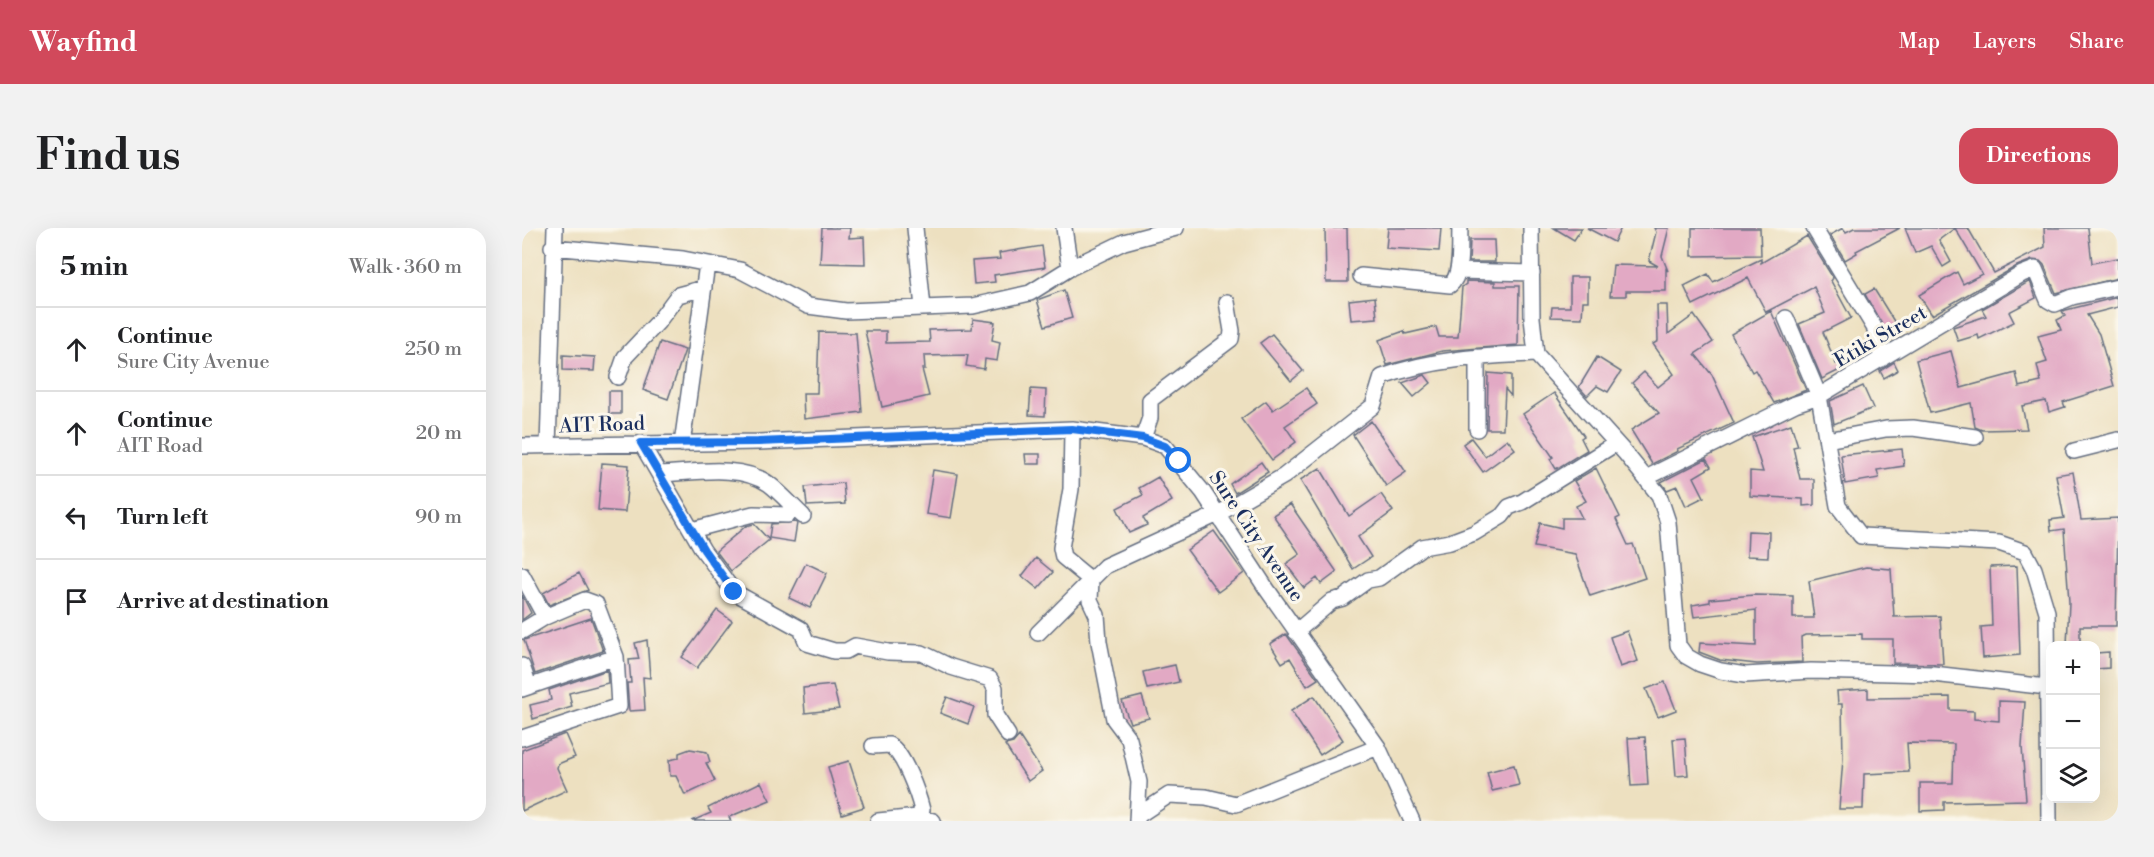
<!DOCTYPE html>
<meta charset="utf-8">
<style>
body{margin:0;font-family:"Libre Bodoni",serif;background:#f2f2f2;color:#202124}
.controls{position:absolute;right:18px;bottom:18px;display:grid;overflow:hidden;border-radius:12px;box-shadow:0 6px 24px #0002}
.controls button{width:54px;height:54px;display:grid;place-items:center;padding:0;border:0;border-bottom:2px solid #e0e0e0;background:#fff;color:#202124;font:30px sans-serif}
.stop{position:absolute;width:18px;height:18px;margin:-14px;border:4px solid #1a73e8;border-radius:50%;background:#fff}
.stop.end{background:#1a73e8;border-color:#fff;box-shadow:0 2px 6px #0008}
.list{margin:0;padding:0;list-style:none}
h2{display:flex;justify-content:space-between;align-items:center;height:78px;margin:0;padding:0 24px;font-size:26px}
h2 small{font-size:20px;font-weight:400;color:#757577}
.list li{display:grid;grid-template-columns:39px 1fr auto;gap:18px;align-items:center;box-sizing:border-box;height:84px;padding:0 24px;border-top:2px solid #e0e0e0}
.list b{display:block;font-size:22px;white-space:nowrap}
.list p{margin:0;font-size:20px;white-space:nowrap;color:#757577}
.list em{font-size:20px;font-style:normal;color:#757577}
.icon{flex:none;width:33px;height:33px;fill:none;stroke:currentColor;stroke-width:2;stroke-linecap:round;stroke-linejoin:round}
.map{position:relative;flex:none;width:1596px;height:593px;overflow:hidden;border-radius:18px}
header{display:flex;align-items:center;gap:36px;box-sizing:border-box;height:84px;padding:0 30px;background:#d1495b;color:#fff}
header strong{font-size:28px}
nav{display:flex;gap:33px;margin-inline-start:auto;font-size:21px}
.intro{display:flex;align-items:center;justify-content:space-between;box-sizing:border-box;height:144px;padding:0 36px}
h1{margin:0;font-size:42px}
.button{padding:15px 27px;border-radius:18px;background:#d1495b;color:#fff;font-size:21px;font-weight:700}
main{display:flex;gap:36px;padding:0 36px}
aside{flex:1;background:#fff;border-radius:18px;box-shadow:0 6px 24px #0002}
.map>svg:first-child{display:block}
.building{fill:#e2a9c4}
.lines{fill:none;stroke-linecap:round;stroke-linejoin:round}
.minor-casing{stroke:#646d80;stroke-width:18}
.minor{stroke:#fff;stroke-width:15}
.route{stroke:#1a73e8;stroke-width:8}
.labels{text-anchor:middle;stroke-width:6;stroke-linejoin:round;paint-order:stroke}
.street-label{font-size:20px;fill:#1b2f5e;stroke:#fbf7ec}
</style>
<header>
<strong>Wayfind</strong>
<nav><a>Map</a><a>Layers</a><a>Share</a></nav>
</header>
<div class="intro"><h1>Find us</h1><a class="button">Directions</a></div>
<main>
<aside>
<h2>5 min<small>Walk · 360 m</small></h2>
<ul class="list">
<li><svg class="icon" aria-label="ahead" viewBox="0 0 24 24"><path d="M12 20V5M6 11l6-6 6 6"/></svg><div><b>Continue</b><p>Sure City Avenue</p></div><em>250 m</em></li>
<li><svg class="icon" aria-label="ahead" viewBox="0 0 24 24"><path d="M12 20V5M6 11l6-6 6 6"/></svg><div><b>Continue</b><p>AIT Road</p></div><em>20 m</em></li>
<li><svg class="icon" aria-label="left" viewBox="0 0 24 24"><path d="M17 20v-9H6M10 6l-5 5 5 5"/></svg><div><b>Turn left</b></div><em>90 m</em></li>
<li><svg class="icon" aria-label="arrive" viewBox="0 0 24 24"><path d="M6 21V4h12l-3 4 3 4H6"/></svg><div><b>Arrive at destination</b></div></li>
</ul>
</aside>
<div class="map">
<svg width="1596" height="593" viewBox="0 0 1596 593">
<rect width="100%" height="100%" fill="#fbf7ec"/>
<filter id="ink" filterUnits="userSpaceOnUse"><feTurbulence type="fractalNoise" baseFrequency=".0167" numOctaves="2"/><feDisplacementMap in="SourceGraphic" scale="12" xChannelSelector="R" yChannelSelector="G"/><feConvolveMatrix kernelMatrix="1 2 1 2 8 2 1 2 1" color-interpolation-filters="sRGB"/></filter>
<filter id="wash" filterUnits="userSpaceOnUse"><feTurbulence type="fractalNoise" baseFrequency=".008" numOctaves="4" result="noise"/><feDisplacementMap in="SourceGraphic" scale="24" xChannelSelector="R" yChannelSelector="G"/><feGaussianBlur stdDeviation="1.35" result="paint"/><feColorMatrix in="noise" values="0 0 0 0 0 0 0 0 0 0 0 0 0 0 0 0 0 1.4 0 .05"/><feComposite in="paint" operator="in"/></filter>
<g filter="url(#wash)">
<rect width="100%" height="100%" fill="#ede0c0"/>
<g id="blocks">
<path class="building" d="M300,0H328L327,10L342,9L343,36L298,35Z
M803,0H825L826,54H804Z
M866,0H919L917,23L864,20Z
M1032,0H1060L1052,12Z
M1065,0H1099L1092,14Z
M1132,0H1147L1140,28L1146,43L1144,41V63H1104V68H1088L1091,37L1136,38L1127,33L1134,4Z
M1170,0H1238L1239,27L1170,28Z
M1321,0L1324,4L1332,0H1378L1334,23L1335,25L1323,32L1308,7Z
M1383,0H1446L1472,45L1523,19L1522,0H1566L1570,35L1596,30V50L1534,65L1522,37L1518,33L1510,32L1495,38L1410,87L1397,67L1435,44L1441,56L1460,46L1433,0L1417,12L1429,34L1421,39L1409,18L1393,25Z
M1285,8L1311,50L1309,53L1329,90L1301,104L1314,136L1347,118L1349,126L1300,151L1277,96L1303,85L1292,59L1244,84L1226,50L1171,77L1162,58L1186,46L1191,54L1239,31V35Z
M948,12H972L973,34H947Z
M520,18L523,39L472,47L473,54L452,56L450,33L478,31L477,25Z
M1048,49H1066V73H1061L1060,90L1029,89L1030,79H1048Z
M944,53L973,54V58H997L996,117L920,123L865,137L857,112L882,103L883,106L914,99L917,109H936L940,59L944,56Z
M1508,53L1514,70L1487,84L1492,94L1457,111L1456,107L1436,113L1431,99L1464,88L1460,81Z
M1352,61L1378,103L1366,109L1343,66Z
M542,62L550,90L523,98L515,72Z
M853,69L855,90L829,92L827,72Z
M1596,69V79L1565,87L1577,106L1592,158L1541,174L1543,179L1527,184L1524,173L1500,178L1505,201L1460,202L1453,199L1449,175L1408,185L1394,132L1429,123L1439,160L1494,145L1497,159L1519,154L1515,137L1525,134L1516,108L1539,102L1535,92L1543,88L1540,83Z
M1135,77H1145L1146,106L1172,87L1191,114L1173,126L1190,147L1212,195L1155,221L1156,223L1130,236L1109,202L1137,185L1110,155L1122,144L1136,159L1152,146L1131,116L1136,113Z
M1249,83L1284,162L1252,175L1233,142L1230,144L1209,106Z
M451,91L473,94L470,112L478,114L475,133L463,131L462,141L444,138L446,127L402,128L403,141H400L407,168L360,179L343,103H364V115L408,114L407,102L450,101Z
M297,104L334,105L340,184L282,191L281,165H295Z
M750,106L781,143L769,153L738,115Z
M138,114L163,122L146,171L121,162Z
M41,127L73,129L72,143L41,142Z
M1075,129L1099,144L1086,164L1075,158L1065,168L1057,159Z
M1372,134L1376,142L1362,150L1358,143Z
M966,145L989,147V168L983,161L981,201H965Z
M903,147L909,155L892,169L880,155Z
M1341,158L1351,180L1312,196L1308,173Z
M784,160L795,176L763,198L774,214L750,232L719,191L744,173L751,182Z
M509,161L524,162L523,188L507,187Z
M87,163H99V186H87Z
M1032,165L1062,208L1059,210L1065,222L1034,241L1028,231L1031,229L1001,186Z
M849,193L884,244L864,258L831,207Z
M1269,196L1276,218L1271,219L1278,251H1292V277L1281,278V271L1228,268V243L1241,244L1230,209Z
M949,210L963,228L985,211L993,221L961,244L941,216Z
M1380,221L1382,238L1355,242L1357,250L1323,256L1319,227Z
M503,226H518V236H504Z
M1184,231L1189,239L1172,249L1182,269L1164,278L1155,258L1145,262L1139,254Z
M739,234L746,244L713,265L708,256Z
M80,235L107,237L103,284L76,282Z
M798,240L827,288L859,266L871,283L836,309L849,329L831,341L778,252Z
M1074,240L1098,289L1094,291L1106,317L1111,316L1123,350L1068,368L1053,326L1012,319L1018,295L1040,300V290H1060L1054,278L1064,273L1052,253Z
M411,242L436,246L429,290L404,286Z
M1551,244L1559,292L1596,290L1594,398H1558V417H1545L1547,374L1542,301L1529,303L1528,292L1542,290L1534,247Z
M636,249L650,273L621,290L625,297L607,305L595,280L621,267L617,260Z
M321,255L323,276L285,278L283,259Z
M768,276L815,344L799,356L795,350L782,360L764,336L778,326L751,287Z
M272,294L275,295L272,314L247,310L249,296Z
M232,296L247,312L209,343L194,323L224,298Z
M692,303L722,345L696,364L665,322Z
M1226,303L1247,304L1246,329L1225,328Z
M514,330L531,344L516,361L500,348Z
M284,335L305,345L288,380L267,370Z
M1495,338L1498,427L1461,430L1459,399L1470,398L1468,339Z
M1344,339L1369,341L1372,389L1418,388L1421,436L1371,435V411H1340V406L1283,407L1279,409L1280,434L1235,436L1198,432L1177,424L1178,415L1234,418V382L1172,389L1170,377L1188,374V371L1232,367L1271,368V390H1292L1287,353Z
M57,345L66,362L27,377L21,365Z
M0,367L9,385L0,392Z
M195,382L210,393L175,440L160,429Z
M69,390L81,423L13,446L2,412Z
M1105,403L1116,433L1098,439L1088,409Z
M764,406L796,451L785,458L768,430L760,435L748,416Z
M125,412L128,450L121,449L123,482L107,483L105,455H109L107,432L117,431L113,415Z
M1587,424V440L1574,441V425Z
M653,437L657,454L625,461L621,444Z
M85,442L86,455L47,465L50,479L11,491L8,477L29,472L27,462Z
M1143,454L1154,482L1136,489L1124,461Z
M311,457L317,481L283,485L281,460Z
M1346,461V470L1428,469V482L1452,483V491L1477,493V473L1503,474L1500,519L1504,572L1422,574V582L1398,583V555H1431L1432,516L1385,515L1387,544L1342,546L1341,581H1317L1321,531L1320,476H1316L1315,463Z
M620,468L627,490L608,495L600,473Z
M792,468L821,512L798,527L769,483Z
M425,469L452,479L446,496L418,485Z
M43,506L53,529L36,536L35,540L45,562L0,583V522Z
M497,508L520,543L506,553L483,517L491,515Z
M1123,509L1126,557L1109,558L1106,510Z
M1163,510L1166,547L1154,548L1151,511Z
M168,521L185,524L188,534L184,535L193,553L163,567L154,548H148L147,532L157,530V525Z
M327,533L342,579L320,586L306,539Z
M992,537L997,557L970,563L965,544Z
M239,554L248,572L207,589L209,593H170L189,585L186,580Z"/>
</g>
</g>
<g filter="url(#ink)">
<use href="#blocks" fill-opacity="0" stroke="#646d80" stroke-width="1.5"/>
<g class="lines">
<g class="minor-casing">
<path id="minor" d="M393,0L401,80
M542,0L548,40
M1009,0L1010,90L1014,126L1104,226L1137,267L1146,294L1156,417L1164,428L1178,436L1199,443L1223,447L1289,443L1411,446L1525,459
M1292,0L1352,99L1360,131
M30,19L161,31L218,42L286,78L324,83L451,78L508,65L548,40L602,14L654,0
M936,43L1010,45
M839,48L928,57C941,47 937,15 938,0
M1264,90L1297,168L1316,278L1339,308L1477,315L1503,324L1512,341L1525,384L1527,593
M955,129V201
M96,149L103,129L136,94L156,67L182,60
M550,201L549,261L539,320L541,329L569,352L568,372L575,387L577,414L592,491L607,511L617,554L615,593
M621,210L628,190V172L709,111L710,103L705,74
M1305,212L1364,201L1391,200L1453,209
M119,215L181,322L212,364L279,401L285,415L312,423H324L333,418L366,424L400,425L429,439L468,451L473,460V487L486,507
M160,216L185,36
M0,218L236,214L550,201L621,210L643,218L681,264L744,360L856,519L890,593
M26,218L33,0
M1552,223L1596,212
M138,246C171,245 218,235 247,256C259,265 270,278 281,288
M1124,250L1273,176L1297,168L1500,46L1513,41L1526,72L1533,76L1550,69L1596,59
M170,302L231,286L266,287
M0,347L23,389
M0,403L23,389L63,372L74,376L94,429
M774,404L810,373L821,370L846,352L857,350L900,319L928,314L952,305L980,288L987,279L1000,274L1093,216
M516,405L583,338L696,286L762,248L851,178L860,149C910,131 961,128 1014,126
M0,438L7,458
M0,461L94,429L97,478L0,510
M351,518L367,517C382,525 396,566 400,582L396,589
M617,587L647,567L684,569L714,576L856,519
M356,593L396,589L411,593"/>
</g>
<use href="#minor" class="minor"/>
</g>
</g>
<g class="lines" filter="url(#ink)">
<path class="route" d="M212,364L182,322L119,215L236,214L550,201L621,210L643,218L657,233"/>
</g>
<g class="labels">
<g class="street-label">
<text transform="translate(1358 108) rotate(-30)" y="7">Etiki Street</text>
<text transform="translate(80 196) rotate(-2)" y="7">AIT Road</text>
<text transform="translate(735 308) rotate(56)" y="7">Sure City Avenue</text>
</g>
</g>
</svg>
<div class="controls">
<button>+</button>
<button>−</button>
<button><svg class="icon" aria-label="layers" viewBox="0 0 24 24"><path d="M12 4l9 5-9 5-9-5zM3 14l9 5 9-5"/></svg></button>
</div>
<div class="stop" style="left:657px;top:233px"></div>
<div class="stop end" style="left:212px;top:364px"></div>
</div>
</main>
